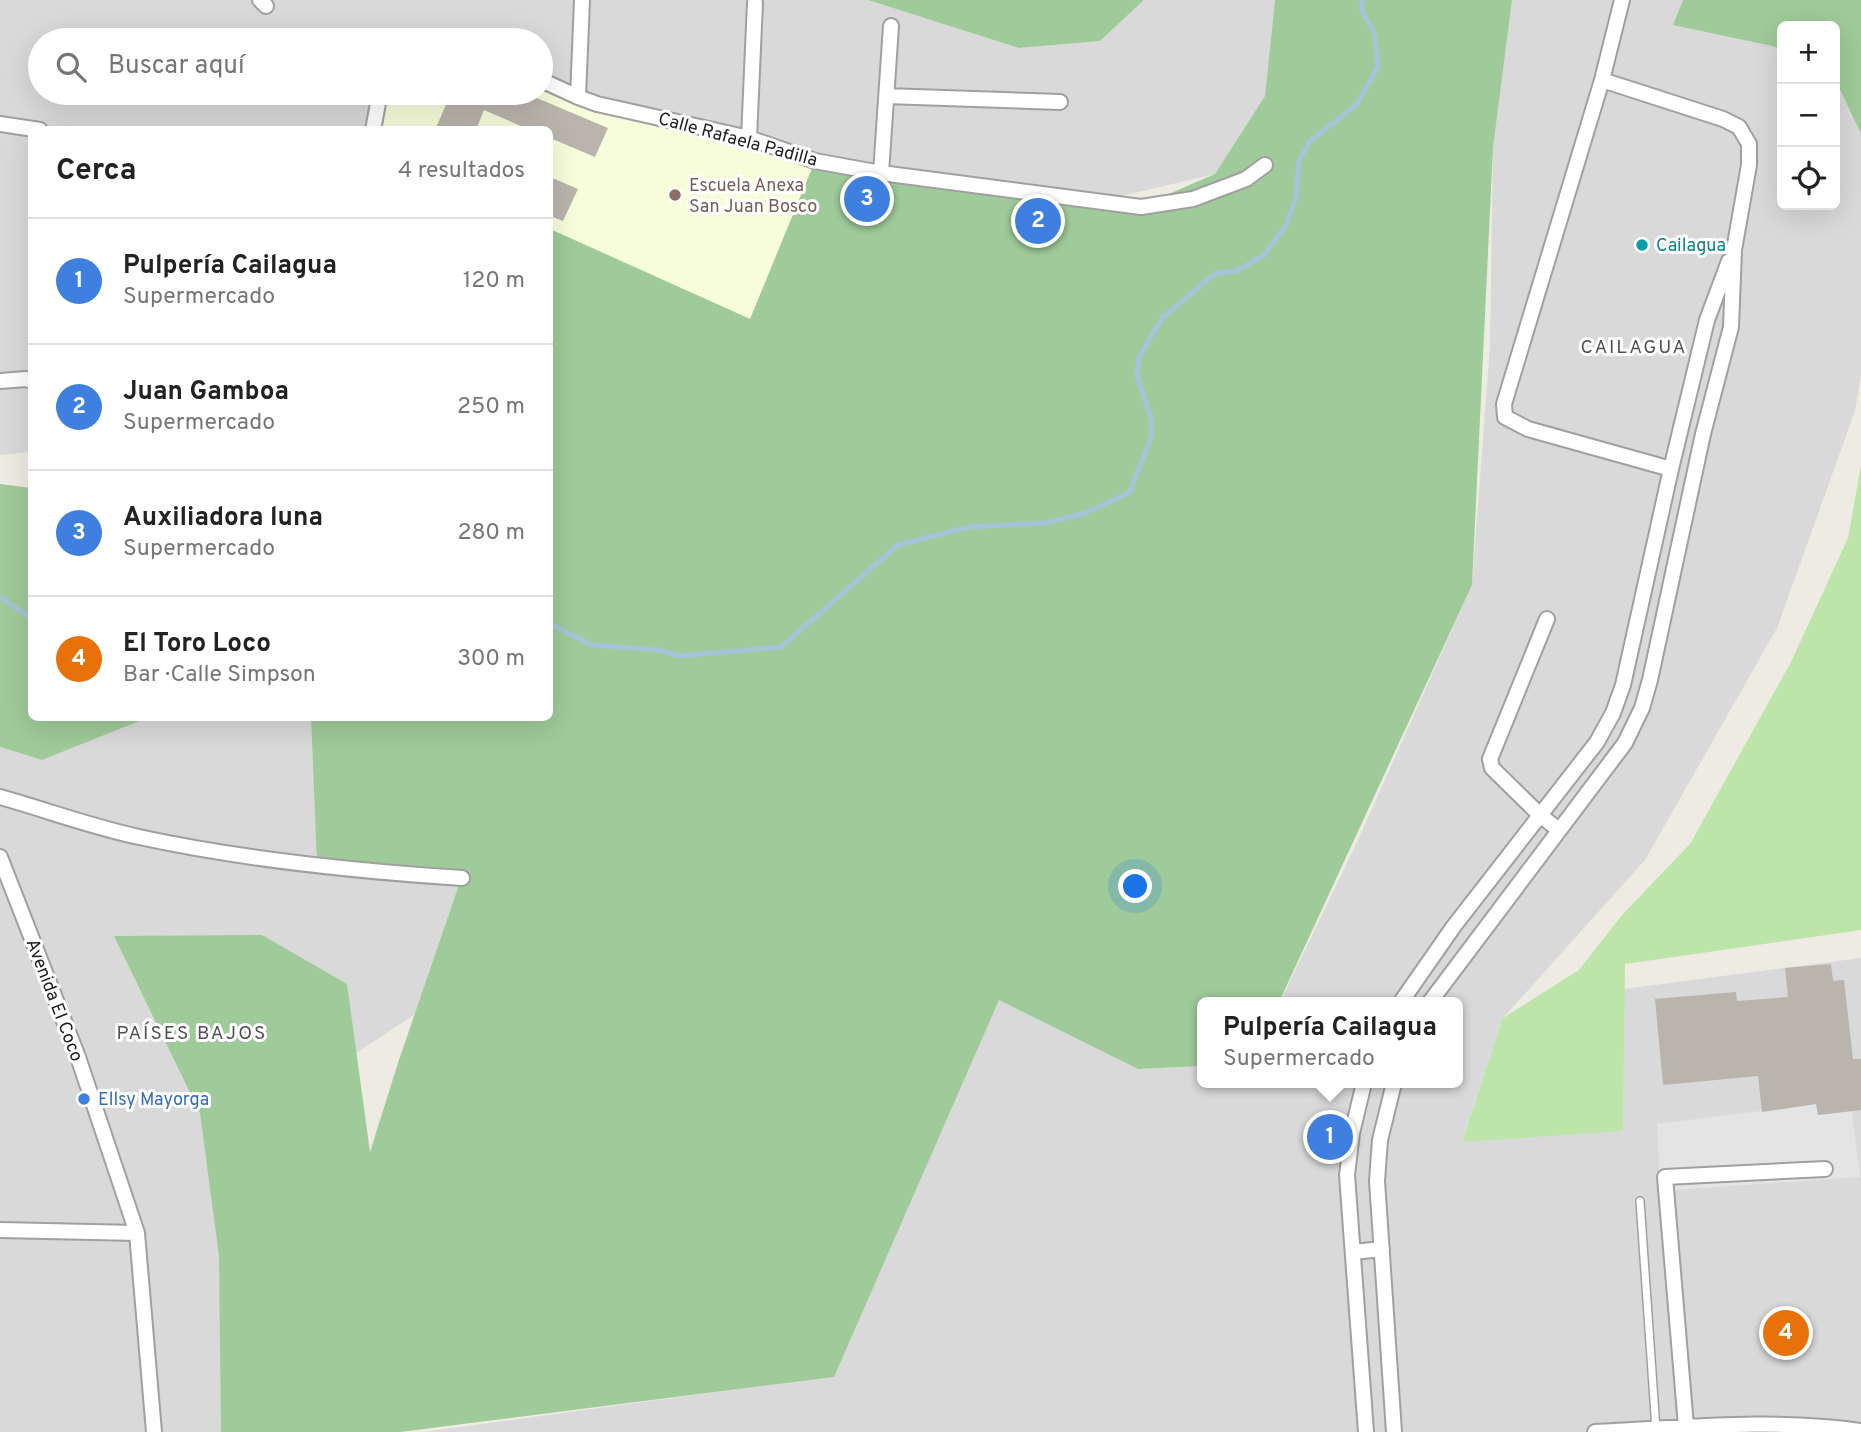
<!DOCTYPE html>
<html lang="es">
<meta charset="utf-8">
<style>
body{margin:0;font-family:Overpass,sans-serif;background:#f6f6f6;color:#222}
.controls{position:absolute;right:21px;top:21px;display:grid;overflow:hidden;border-radius:10px;box-shadow:0 7px 28px #0002}
.controls button{width:63px;height:63px;display:grid;place-items:center;padding:0;border:0;border-bottom:2px solid #e0e0e0;background:#fff;color:#222;font:35px sans-serif}
.you{position:absolute;left:1136px;top:887px;width:24px;height:24px;margin:-18px;border:5px solid #fff;border-radius:50%;background:#1a73e8;box-shadow:0 0 0 10px #1a73e833}
.badge{display:grid;place-items:center;width:46px;height:46px;border-radius:50%;background:#bc2a0c;color:#fff;font-size:23px;font-weight:700}
.pin{position:absolute;translate:-50% -50%;border:4px solid #fff;box-shadow:0 2px 7px #0006}
.popup{position:absolute;left:1197px;top:997px;width:266px;height:91px;box-sizing:border-box;display:grid;place-content:center;border-radius:10px;background:#fff;filter:drop-shadow(0 2px 5px #0005);font-size:23px;white-space:nowrap;color:#767676}
.popup b{font-size:26px;color:#222}
.popup::after{content:'';position:absolute;left:50%;top:100%;margin-left:-14px;border:14px solid transparent;border-top-color:#fff}
.list{margin:0;padding:0;list-style:none}
h2{display:flex;justify-content:space-between;align-items:center;height:91px;margin:0;padding:0 28px;font-size:30px}
h2 small{font-size:23px;font-weight:400;color:#767676}
.list li{display:grid;grid-template-columns:46px 1fr auto;gap:21px;align-items:center;box-sizing:border-box;height:126px;padding:0 28px;border-top:2px solid #e0e0e0}
.list b{display:block;font-size:26px;white-space:nowrap}
.list p{margin:0;font-size:23px;white-space:nowrap;color:#767676}
.list em{font-size:23px;font-style:normal;color:#767676}
.icon{flex:none;width:38px;height:38px;fill:none;stroke:currentColor;stroke-width:2;stroke-linecap:round;stroke-linejoin:round}
.map{position:relative;flex:none;width:1861px;height:1432px;overflow:hidden}
.search{position:absolute;background:#fff;box-shadow:0 7px 28px #0002;left:28px;top:28px;width:525px;height:77px;display:flex;align-items:center;gap:18px;box-sizing:border-box;padding:0 24px;border-radius:38px;color:#767676;font-size:26px}
.panel{position:absolute;background:#fff;box-shadow:0 7px 28px #0002;left:28px;top:126px;width:525px;height:595px;border-radius:10px}
.map>svg:first-child{display:block}
.residential{fill:#dad9d9;fill-rule:evenodd}
.education{fill:#f7fddb}
.grass{fill:#bde5aa}
.forest{fill:#9fca99}
.parking{fill:#e4e4e4}
.lines{fill:none;stroke-linecap:round;stroke-linejoin:round}
.stream{stroke:#a4c4d8;stroke-width:5}
.building{fill:#b9b4ac}
.service-casing{stroke:#a0a0a0;stroke-width:10}
.minor-casing{stroke:#a0a0a0;stroke-width:18}
.service{stroke:#fff;stroke-width:7}
.minor{stroke:#fff;stroke-width:14}
.education-dot{fill:#8d6e63;stroke:#fff;stroke-width:2.5}
.culture-dot{fill:#0f9aa8;stroke:#fff;stroke-width:2.5}
.shop-dot{fill:#3f7fe0;stroke:#fff;stroke-width:2.5}
.labels{text-anchor:middle;stroke-width:6;stroke-linejoin:round;paint-order:stroke}
.street-label{font-size:18px;fill:#1c1c1c;stroke:#fff}
.education-label{font-size:18px;fill:#785e54;stroke:#fff;text-anchor:start}
.culture-label{font-size:18px;fill:#0d838f;stroke:#fff;text-anchor:start}
.shop-label{font-size:18px;fill:#366cbe;stroke:#fff;text-anchor:start}
.neighbourhood-label{font-size:19px;letter-spacing:2px;fill:#4f4f4f;stroke:#fff}
</style>
<div class="map">
<svg width="1861" height="1432" viewBox="0 0 1861 1432">
<rect width="100%" height="100%" fill="#edebe2"/>
<path class="residential" d="M0,0H868L1019,48L1100,41L1144,0H1275L1265,96L1215,174L1117,197L550,229V130H32L31,452L0,455ZM40,40H541V93H40Z
M1512,0H1683L1674,24L1772,46L1782,50V205H1835V79L1861,134V375L1855,411L1777,628L1645,860L1503,1018L1462,1141L1623,1130L1624,989L1861,958V1432H424L834,1376L999,999L1138,1069L1202,1066V1083H1458V1002H1280L1358,840L1472,585L1490,345L1493,148Z
M147,718H311L317,865L462,878L420,1011L315,1080L288,1432H0V747L42,760Z"/>
<path class="education" d="M541,82L815,161L751,319L550,229V130H373L380,93H541Z"/>
<path class="grass" d="M1861,465V930L1625,964L1623,1131L1462,1142L1503,1018L1579,970L1622,915L1690,844L1791,662L1848,538Z"/>
<path class="forest" d="M868,0H1144L1100,41L1019,48Z
M1275,0H1512L1493,148L1472,585L1279,1002H1202V1066L1138,1069L999,1000L834,1377L400,1432H221L219,1256L200,1113L114,936L262,935L347,984L370,1152L398,1063L461,879L317,865L311,718H550V229L750,319L815,161L1141,206L1215,174L1265,96Z
M1683,0H1861V134L1835,79V26H1782V50L1772,46L1673,25Z
M0,484L31,488L32,718H147L42,760L0,747Z"/>
<path class="parking" d="M1816,1104L1818,1115L1852,1111L1860,1177L1660,1191L1657,1124Z"/>
<g class="lines">
<path class="stream" d="M0,597L27,615L32,623
M550,624L592,645L659,650L680,656L781,647L898,545L969,527L1047,523L1085,513L1129,493L1151,438V418L1137,375L1139,357L1162,318L1216,273L1236,271L1264,255L1286,225L1296,197L1299,161L1310,141L1358,103L1378,66L1374,32L1362,11V0
M37,719L43,718"/>
</g>
<path class="building" d="M451,93H525L608,128L595,157L550,138V130H530L484,110L476,130H435Z
M550,177L578,189L563,221L550,216Z
M1831,964L1833,981L1844,980L1853,1059H1861V1110L1818,1115L1816,1104L1762,1112L1758,1076L1663,1085L1655,999L1736,992L1737,1001L1788,997L1785,968Z"/>
<g class="lines">
<g class="service-casing">
<path id="service" d="M1640,1201L1656,1429"/>
</g>
<g class="minor-casing">
<path id="minor" d="M260,0L266,6
M541,80L578,97L597,104L749,138L815,161L881,173L1141,207L1193,199L1246,179L1265,165
M1602,80L1622,0
M886,96L1060,102
M578,97L582,0
M0,124L40,130
M373,130L380,93
M749,138L755,3
M881,173L891,26
M0,381L26,379L32,381
M1547,619L1490,759L1492,768L1541,816L1559,830
M0,797C46,810 92,827 139,837C245,860 354,871 462,878
M0,857L78,1057L137,1233L154,1432
M1401,1002L1454,926L1597,742L1613,713L1623,685L1671,469L1707,320L1729,261
M1430,1002L1625,743L1642,708L1650,680L1703,434L1731,327L1734,250L1749,165V144L1739,127L1723,119L1602,80L1504,404L1505,417L1528,429L1671,469
M1364,1083L1352,1133L1347,1175L1366,1432
M0,1230L137,1233
M1353,1252L1382,1249
M1686,1426L1665,1177L1825,1169
M1394,1432L1377,1181L1380,1140L1394,1083
M1595,1432C1683,1428 1773,1418 1861,1431"/>
</g>
<use href="#service" class="service"/>
<use href="#minor" class="minor"/>
</g>
<circle class="education-dot" cx="675" cy="195" r="7"/>
<circle class="culture-dot" cx="1642" cy="245" r="7"/>
<circle class="shop-dot" cx="84" cy="1099" r="7"/>
<g class="labels">
<g class="street-label">
<text transform="translate(738 139) rotate(15)" y="6">Calle Rafaela Padilla</text>
<text transform="translate(55 1000) rotate(69)" y="6">Avenida El Coco</text>
</g>
<g class="education-label">
<text x="689" y="191">Escuela Anexa<tspan x="689" dy="21">San Juan Bosco</tspan></text>
</g>
<g class="culture-label">
<text x="1656" y="251">Cailagua</text>
</g>
<g class="shop-label">
<text x="98" y="1105">Ellsy Mayorga</text>
</g>
<g class="neighbourhood-label">
<text x="1634" y="353">CAILAGUA</text>
<text x="192" y="1039">PAÍSES BAJOS</text>
</g>
</g>
</svg>
<div class="controls">
<button>+</button>
<button>−</button>
<button><svg class="icon" aria-label="locate" viewBox="0 0 24 24"><circle cx="12" cy="12" r="6"/><path d="M12 2v4M12 18v4M2 12h4M18 12h4"/></svg></button>
</div>
<div class="you"></div>
<div class="pin badge" style="left:1330px;top:1137px;background:#3f7fe0">1</div>
<div class="popup"><b>Pulpería Cailagua</b>Supermercado</div>
<div class="pin badge" style="left:1038px;top:221px;background:#3f7fe0">2</div>
<div class="pin badge" style="left:867px;top:199px;background:#3f7fe0">3</div>
<div class="pin badge" style="left:1786px;top:1333px;background:#e8710a">4</div>
<div class="search"><svg class="icon" aria-label="search" viewBox="0 0 24 24"><circle cx="10" cy="10" r="6"/><path d="M15 15l6 6"/></svg>Buscar aquí</div>
<section class="panel">
<h2>Cerca<small>4 resultados</small></h2>
<ul class="list">
<li><span class="badge" style="background:#3f7fe0">1</span><div><b>Pulpería Cailagua</b><p>Supermercado</p></div><em>120 m</em></li>
<li><span class="badge" style="background:#3f7fe0">2</span><div><b>Juan Gamboa</b><p>Supermercado</p></div><em>250 m</em></li>
<li><span class="badge" style="background:#3f7fe0">3</span><div><b>Auxiliadora luna</b><p>Supermercado</p></div><em>280 m</em></li>
<li><span class="badge" style="background:#e8710a">4</span><div><b>El Toro Loco</b><p>Bar · Calle Simpson</p></div><em>300 m</em></li>
</ul>
</section>
</div>
